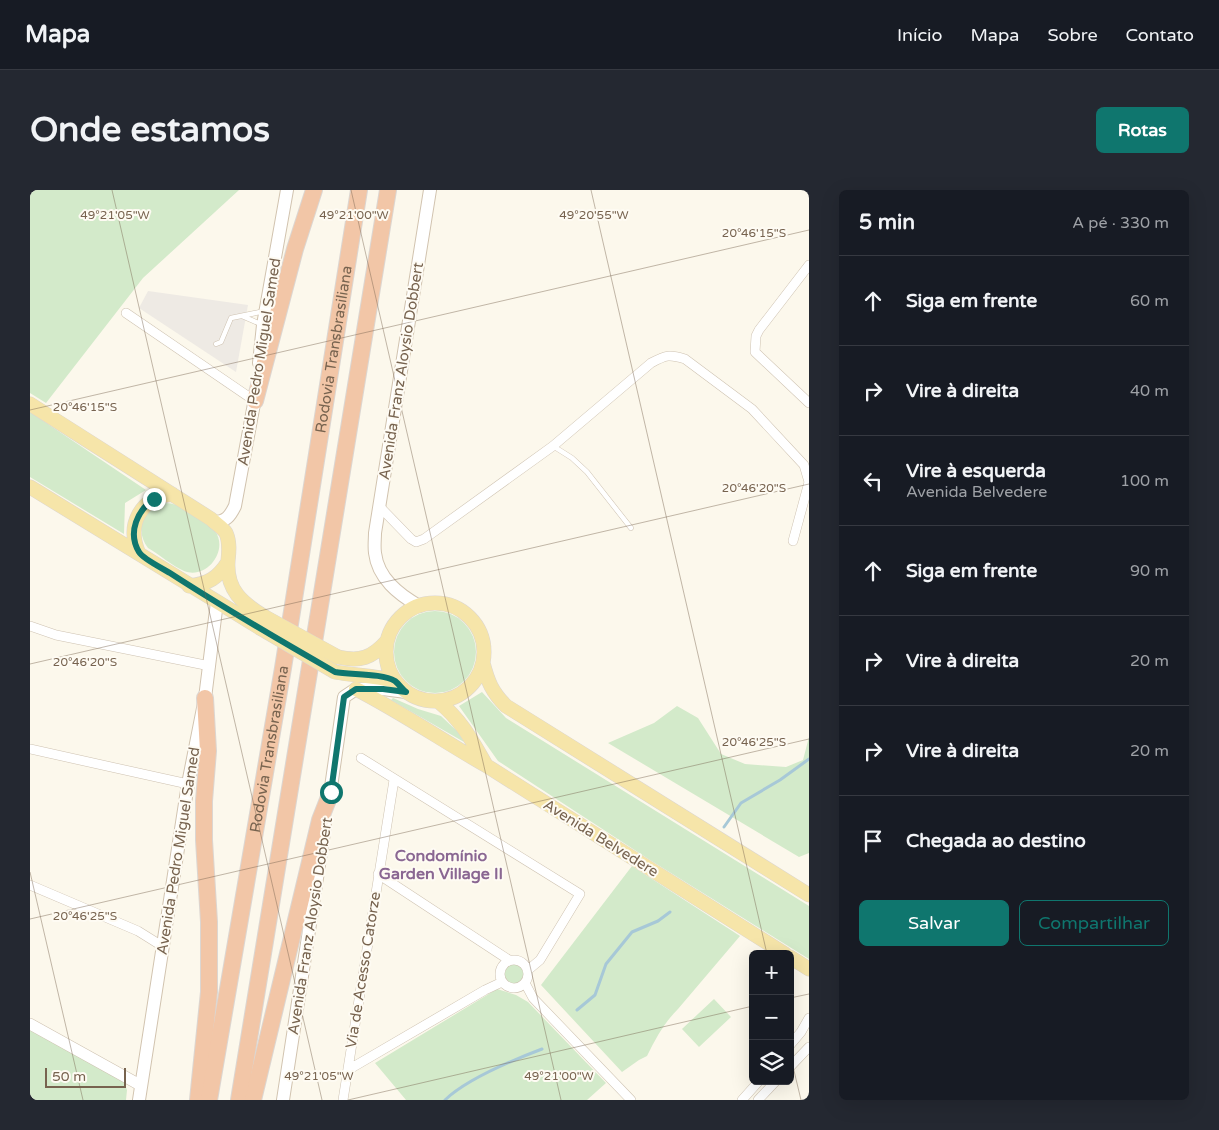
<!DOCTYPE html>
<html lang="pt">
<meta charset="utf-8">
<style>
body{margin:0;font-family:"Varela Round",sans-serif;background:#242831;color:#f1f3f6}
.controls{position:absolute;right:15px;bottom:15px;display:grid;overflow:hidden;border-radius:8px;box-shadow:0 5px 20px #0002}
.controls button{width:45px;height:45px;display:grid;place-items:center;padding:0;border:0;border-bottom:1px solid #363941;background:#171b24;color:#f1f3f6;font:25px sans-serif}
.scale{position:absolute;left:15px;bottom:12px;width:81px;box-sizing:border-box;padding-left:5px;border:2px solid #77634f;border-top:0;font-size:14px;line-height:18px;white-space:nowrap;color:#77634f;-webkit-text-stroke:4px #fefbf3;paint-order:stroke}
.stop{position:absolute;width:15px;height:15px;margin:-11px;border:4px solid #0f766e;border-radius:50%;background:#fff}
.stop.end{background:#0f766e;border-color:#fff;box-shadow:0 1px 5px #0008}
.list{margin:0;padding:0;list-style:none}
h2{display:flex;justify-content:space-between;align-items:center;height:65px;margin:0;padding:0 20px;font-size:21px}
h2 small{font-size:16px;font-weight:400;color:#9ea1a6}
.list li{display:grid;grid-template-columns:32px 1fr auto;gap:15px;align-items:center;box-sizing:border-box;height:90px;padding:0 20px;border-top:1px solid #363941}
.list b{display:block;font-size:19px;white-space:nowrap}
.list p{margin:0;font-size:16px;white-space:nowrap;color:#9ea1a6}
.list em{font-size:16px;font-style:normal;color:#9ea1a6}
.actions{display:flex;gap:10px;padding:15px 20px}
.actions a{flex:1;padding:11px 0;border:1px solid #0f766e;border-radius:8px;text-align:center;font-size:18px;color:#0f766e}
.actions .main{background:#0f766e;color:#fff}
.icon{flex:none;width:28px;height:28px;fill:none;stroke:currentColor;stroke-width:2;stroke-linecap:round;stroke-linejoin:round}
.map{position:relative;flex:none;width:779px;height:910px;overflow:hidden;border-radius:8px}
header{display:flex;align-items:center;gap:30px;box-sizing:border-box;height:70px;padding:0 25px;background:#171b24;border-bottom:1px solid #363941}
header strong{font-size:24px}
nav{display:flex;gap:28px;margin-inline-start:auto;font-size:18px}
.intro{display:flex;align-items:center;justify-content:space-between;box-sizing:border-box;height:120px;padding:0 30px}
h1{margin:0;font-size:35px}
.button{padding:12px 22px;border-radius:8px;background:#0f766e;color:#fff;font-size:18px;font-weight:700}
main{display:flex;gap:30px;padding:0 30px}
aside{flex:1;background:#171b24;border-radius:8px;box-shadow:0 5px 20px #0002}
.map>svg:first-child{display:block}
.industrial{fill:#eeeae4}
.green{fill:#d3eaca}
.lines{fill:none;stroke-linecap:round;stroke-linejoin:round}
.stream{stroke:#a7c8d7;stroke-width:3}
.service-casing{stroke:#cec2b1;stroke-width:5.5}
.minor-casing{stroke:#cec2b1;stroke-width:10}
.tertiary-casing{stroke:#cec2b1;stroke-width:12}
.secondary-casing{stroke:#d1c3af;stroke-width:14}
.primary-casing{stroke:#dcd6d1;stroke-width:15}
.motorway-casing{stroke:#dcd6d1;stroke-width:18}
.service{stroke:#fff;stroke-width:4.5}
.minor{stroke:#fff;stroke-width:9}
.tertiary{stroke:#fff;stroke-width:11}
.secondary{stroke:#fff;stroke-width:12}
.primary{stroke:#f6e5a9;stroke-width:14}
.motorway{stroke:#f2c6a7;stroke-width:16}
.primary-bridge-casing{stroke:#dcd6d1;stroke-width:15;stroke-linecap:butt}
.primary-bridge{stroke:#f6e5a9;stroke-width:14}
.route{stroke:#0f766e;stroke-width:6}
.ticks{fill:none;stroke:#77634f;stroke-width:1;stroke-opacity:0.45}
.labels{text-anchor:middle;stroke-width:4;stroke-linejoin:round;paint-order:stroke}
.street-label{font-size:15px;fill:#77634f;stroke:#fefbf3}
.neighbourhood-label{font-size:16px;font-weight:bold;fill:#8a6792;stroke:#fefbf3}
.ticks-label{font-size:12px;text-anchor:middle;fill:#77634f;stroke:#fefbf3;stroke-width:4;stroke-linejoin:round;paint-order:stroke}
</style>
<header>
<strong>Mapa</strong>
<nav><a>Início</a><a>Mapa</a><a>Sobre</a><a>Contato</a></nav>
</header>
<div class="intro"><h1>Onde estamos</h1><a class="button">Rotas</a></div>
<main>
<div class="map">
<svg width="779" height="910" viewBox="0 0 779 910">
<rect width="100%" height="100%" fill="#fcf8ec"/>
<path class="industrial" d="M118,101L218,115L206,182L109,118Z"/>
<path class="green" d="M0,0H209L113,88L16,213L0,203Z
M0,222L116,300L95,313L94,344L0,287Z
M135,313C147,313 154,319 163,325C169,330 180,334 185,341C199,360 177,390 154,381C142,376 130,365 118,358C104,340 113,317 135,313Z
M364 462a41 41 0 1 1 82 0a41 41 0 1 1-82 0Z
M452,502L476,528L779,716V769L620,670L468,571L429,516Z
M363,508L388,519L411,526L428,542L434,552L361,510Z
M647,516L668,528L691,564L715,574L756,577L773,570L779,547V663L769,667L578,553L624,533Z
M602,676L710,746L648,819C634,833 626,848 617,866L609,870L592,882L511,795Z
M474 784a10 10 0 1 1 20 0a10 10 0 1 1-20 0Z
M467,799L486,805L498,812L576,893L557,910H376L345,873Z
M684,809L701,827L669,857L652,839Z
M0,838L94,892L97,900L96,910H0Z"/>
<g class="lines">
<path class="stream" d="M694,637L711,613L750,590L779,569
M547,820L565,805L576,774L602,742L628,731L640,722
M415,910C437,889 483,870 512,859"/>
<g class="service-casing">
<path id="service" d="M212,126L233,135
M186,154L191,152L201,128L235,121
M523,256L542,268L557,282L601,338"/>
</g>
<g class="minor-casing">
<path id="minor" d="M779,75L729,140L726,146L725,162L779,213
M96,123L225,211
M349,316L381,349L386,352L394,349L523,256L621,173C636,165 639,164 655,169L722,219L774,275L779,292L763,351
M0,436L26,445L180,476
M0,559L158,594
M331,568L550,704L510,770L498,780
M348,684L479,770
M0,695L108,741L132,756
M470 784a14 14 0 1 1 28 0a14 14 0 1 1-28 0Z
M495,793L503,808L601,910
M760,855L771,842L779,828
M760,877L779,857
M318,880L455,800L472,792
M313,910L364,590
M712,910L729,891
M728,910L746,891"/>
</g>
<g class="tertiary-casing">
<path id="tertiary" d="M0,834L110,895"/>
</g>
<g class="secondary-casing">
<path id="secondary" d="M229,173L233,135L257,0
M184,332C196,332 200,326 205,316L226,203
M389,416C368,404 348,388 345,363C344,356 345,349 345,343L400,0
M299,611L314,507L326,499H353L376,502
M109,910L158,594L175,508L187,412
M253,910L295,636"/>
</g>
<g class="primary-casing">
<path id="primary" d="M0,214L181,329C186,334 193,338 196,343C200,352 199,362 198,371C196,400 212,413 235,427
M0,297L230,438
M109,364C96,335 110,308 142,304
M159,396C178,394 188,388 198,372
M356 462a49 49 0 1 1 98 0a49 49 0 1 1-98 0Z
M308,467C330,472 342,468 357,451
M453,473C458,492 462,502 476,516L779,705
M305,482C326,486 344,485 365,491
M326,499C371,522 413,551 457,576L755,764
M408,511C432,531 441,549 456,575
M760,767L779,779"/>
</g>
<g class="motorway-casing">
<g id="motorway">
<path d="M225,211L265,59L284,0"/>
<path d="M168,910L179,802V732L174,650V611L178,561L175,508"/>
<path id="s1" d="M179,910L253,478L329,0"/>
<path d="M209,910L358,0"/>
<path d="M223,910L290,630L301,602"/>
</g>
</g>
<use href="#service" class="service"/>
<use href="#minor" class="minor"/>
<use href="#tertiary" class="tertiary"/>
<use href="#secondary" class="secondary"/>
<use href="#primary" class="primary"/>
<use href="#motorway" class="motorway"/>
<g class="primary-bridge-casing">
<path id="primary-bridge" d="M235,427L308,467
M230,438L305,482"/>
</g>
<use href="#primary-bridge" class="primary-bridge"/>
</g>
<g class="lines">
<path class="route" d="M124,309C108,320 97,342 109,362C113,369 132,378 140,383C194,418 249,450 305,482C320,485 352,483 365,491C369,494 372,499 376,502L353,499H326L314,507L301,602"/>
</g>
<path class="ticks" d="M82,0L292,910M321,0L531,910M561,0L737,764M0,220L779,40M0,474L779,294M0,682L53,910M0,729L779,549M760,808L779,804M760,864L771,910M318,910L723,816"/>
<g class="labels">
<g class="street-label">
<text dy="5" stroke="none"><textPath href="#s1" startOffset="761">Rodovia Transbrasiliana</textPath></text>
<text transform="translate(229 172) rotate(-81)" y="5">Avenida Pedro Miguel Samed</text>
<text transform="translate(371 181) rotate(-81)" y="5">Avenida Franz Aloysio Dobbert</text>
<text dy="5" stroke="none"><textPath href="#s1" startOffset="356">Rodovia Transbrasiliana</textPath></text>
<text transform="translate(571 648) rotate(32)" y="5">Avenida Belvedere</text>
<text transform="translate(148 661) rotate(-81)" y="5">Avenida Pedro Miguel Samed</text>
<text transform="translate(280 736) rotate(-81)" y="5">Avenida Franz Aloysio Dobbert</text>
<text transform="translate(333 780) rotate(-81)" y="5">Via de Acesso Catorze</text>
</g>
<g class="neighbourhood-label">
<text x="411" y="671">Condomínio<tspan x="411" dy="18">Garden Village II</tspan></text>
</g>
</g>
<g class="ticks-label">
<text x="85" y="29">49°21'05"W</text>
<text x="324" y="29">49°21'00"W</text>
<text x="564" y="29">49°20'55"W</text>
<text x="724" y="47">20°46'15"S</text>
<text x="55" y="221">20°46'15"S</text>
<text x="724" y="302">20°46'20"S</text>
<text x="55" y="476">20°46'20"S</text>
<text x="724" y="556">20°46'25"S</text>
<text x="55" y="730">20°46'25"S</text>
<text x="289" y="890">49°21'05"W</text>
<text x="529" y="890">49°21'00"W</text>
</g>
</svg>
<div class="controls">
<button>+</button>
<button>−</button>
<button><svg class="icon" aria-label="layers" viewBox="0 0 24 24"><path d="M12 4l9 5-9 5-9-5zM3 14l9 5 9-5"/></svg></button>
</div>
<div class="scale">50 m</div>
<div class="stop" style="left:301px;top:602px"></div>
<div class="stop end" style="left:124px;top:309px"></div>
</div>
<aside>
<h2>5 min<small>A pé · 330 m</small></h2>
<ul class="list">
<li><svg class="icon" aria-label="ahead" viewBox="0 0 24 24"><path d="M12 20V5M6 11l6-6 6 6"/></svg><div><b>Siga em frente</b></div><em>60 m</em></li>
<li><svg class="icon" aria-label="right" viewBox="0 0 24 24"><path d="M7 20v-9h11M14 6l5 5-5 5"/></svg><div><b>Vire à direita</b></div><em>40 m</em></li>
<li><svg class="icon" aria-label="left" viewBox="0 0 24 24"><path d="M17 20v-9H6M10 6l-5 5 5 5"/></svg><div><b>Vire à esquerda</b><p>Avenida Belvedere</p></div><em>100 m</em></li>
<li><svg class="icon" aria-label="ahead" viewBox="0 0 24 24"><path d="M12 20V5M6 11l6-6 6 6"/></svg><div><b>Siga em frente</b></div><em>90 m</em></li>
<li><svg class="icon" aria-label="right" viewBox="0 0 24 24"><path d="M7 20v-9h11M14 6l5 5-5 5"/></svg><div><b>Vire à direita</b></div><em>20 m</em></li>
<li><svg class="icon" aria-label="right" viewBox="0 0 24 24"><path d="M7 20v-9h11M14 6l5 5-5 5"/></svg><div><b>Vire à direita</b></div><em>20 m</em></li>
<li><svg class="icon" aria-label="arrive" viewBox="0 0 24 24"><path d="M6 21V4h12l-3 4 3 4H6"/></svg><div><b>Chegada ao destino</b></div></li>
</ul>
<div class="actions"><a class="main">Salvar</a><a>Compartilhar</a></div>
</aside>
</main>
